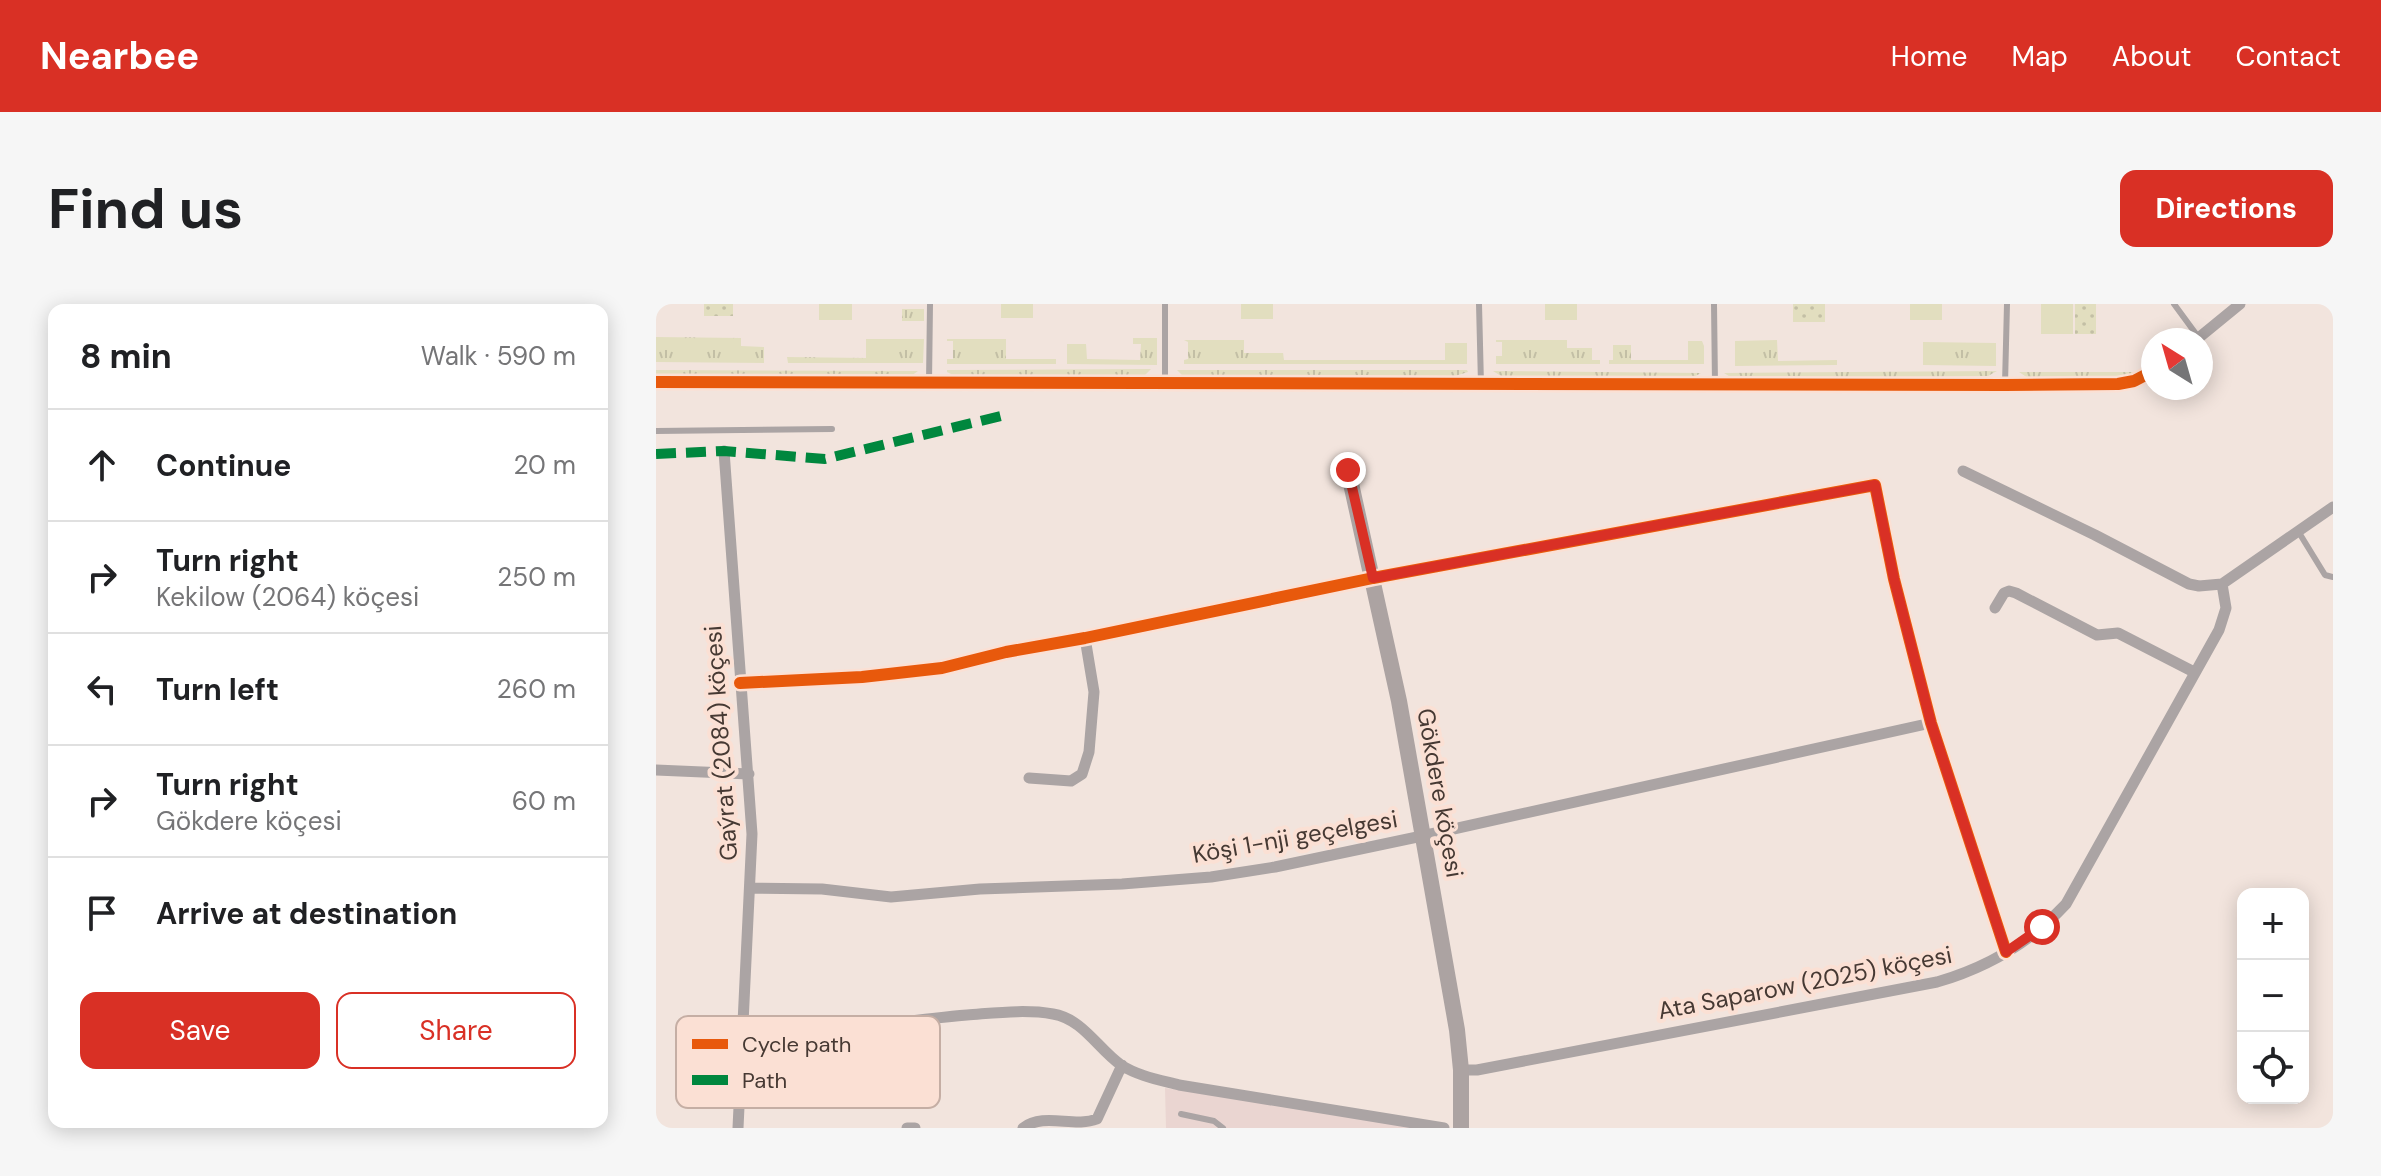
<!DOCTYPE html>
<meta charset="utf-8">
<style>
body{margin:0;font-family:"DM Sans",sans-serif;background:#f6f6f6;color:#202124}
.controls{position:absolute;right:24px;bottom:24px;display:grid;overflow:hidden;border-radius:16px;box-shadow:0 4px 20px #0003}
.controls button{width:72px;height:72px;display:grid;place-items:center;padding:0;border:0;border-bottom:2px solid #e0e0e0;background:#fff;color:#202124;font:40px sans-serif}
.compass{position:absolute;left:1485px;top:24px;width:72px;height:72px;border-radius:50%;background:#fff;box-shadow:0 4px 20px #0003;rotate:323deg}
.stop{position:absolute;width:24px;height:24px;margin:-18px;border:6px solid #d93025;border-radius:50%;background:#fff}
.stop.end{background:#d93025;border-color:#fff;box-shadow:0 2px 8px #0008}
.list{margin:0;padding:0;list-style:none}
h2{display:flex;justify-content:space-between;align-items:center;height:104px;margin:0;padding:0 32px;font-size:34px}
h2 small{font-size:26px;font-weight:400;color:#757577}
.list li{display:grid;grid-template-columns:52px 1fr auto;gap:24px;align-items:center;box-sizing:border-box;height:112px;padding:0 32px;border-top:2px solid #e0e0e0}
.list b{display:block;font-size:30px;white-space:nowrap}
.list p{margin:0;font-size:26px;white-space:nowrap;color:#757577}
.list em{font-size:26px;font-style:normal;color:#757577}
.actions{display:flex;gap:16px;padding:24px 32px}
.actions a{flex:1;padding:18px 0;border:2px solid #d93025;border-radius:16px;text-align:center;font-size:28px;color:#d93025}
.actions .main{background:#d93025;color:#fff}
.icon{flex:none;width:44px;height:44px;fill:none;stroke:currentColor;stroke-width:2;stroke-linecap:round;stroke-linejoin:round}
.map{position:relative;flex:none;width:1677px;height:824px;overflow:hidden;border-radius:16px}
header{display:flex;align-items:center;gap:48px;box-sizing:border-box;height:112px;padding:0 40px;background:#d93025;color:#fff}
header strong{font-size:38px}
nav{display:flex;gap:44px;margin-inline-start:auto;font-size:28px}
.intro{display:flex;align-items:center;justify-content:space-between;box-sizing:border-box;height:192px;padding:0 48px}
h1{margin:0;font-size:56px}
.button{padding:20px 36px;border-radius:16px;background:#d93025;color:#fff;font-size:28px;font-weight:700}
main{display:flex;gap:48px;padding:0 48px}
aside{flex:1;background:#fff;border-radius:16px;box-shadow:0 4px 20px #0003}
.map>svg:first-child{display:block}
.medical{fill:#ead5d1}
.grass{fill:url(#grass-tufts)}
.park{fill:url(#park-dots)}
.garden{fill:#e2debf}
.lines{fill:none;stroke-linecap:round;stroke-linejoin:round}
.lane{stroke:#aba4a4;stroke-width:6}
.street{stroke:#aba4a4;stroke-width:11}
.secondary{stroke:#aca3a2;stroke-width:16}
.quiet{stroke:#00873e;stroke-width:10;stroke-dasharray:20 10;stroke-linecap:butt}
.cycleway-casing{stroke:#fbe0d4;stroke-width:17}
.cycleway{stroke:#e8590c;stroke-width:12}
.route{stroke:#d93025;stroke-width:10}
.labels{text-anchor:middle;stroke-width:8;stroke-linejoin:round;paint-order:stroke}
.street-label{font-size:24px;fill:#463933;stroke:#fbe0d4}
.key{fill:#fbe0d4;stroke:#c5aea4;stroke-width:2}
.key-label{font-size:22px;fill:#463933}
</style>
<header>
<strong>Nearbee</strong>
<nav><a>Home</a><a>Map</a><a>About</a><a>Contact</a></nav>
</header>
<div class="intro"><h1>Find us</h1><a class="button">Directions</a></div>
<main>
<aside>
<h2>8 min<small>Walk · 590 m</small></h2>
<ul class="list">
<li><svg class="icon" aria-label="ahead" viewBox="0 0 24 24"><path d="M12 20V5M6 11l6-6 6 6"/></svg><div><b>Continue</b></div><em>20 m</em></li>
<li><svg class="icon" aria-label="right" viewBox="0 0 24 24"><path d="M7 20v-9h11M14 6l5 5-5 5"/></svg><div><b>Turn right</b><p>Kekilow (2064) köçesi</p></div><em>250 m</em></li>
<li><svg class="icon" aria-label="left" viewBox="0 0 24 24"><path d="M17 20v-9H6M10 6l-5 5 5 5"/></svg><div><b>Turn left</b></div><em>260 m</em></li>
<li><svg class="icon" aria-label="right" viewBox="0 0 24 24"><path d="M7 20v-9h11M14 6l5 5-5 5"/></svg><div><b>Turn right</b><p>Gökdere köçesi</p></div><em>60 m</em></li>
<li><svg class="icon" aria-label="arrive" viewBox="0 0 24 24"><path d="M6 21V4h12l-3 4 3 4H6"/></svg><div><b>Arrive at destination</b></div></li>
</ul>
<div class="actions"><a class="main">Save</a><a>Share</a></div>
</aside>
<div class="map">
<svg width="1677" height="824" viewBox="0 0 1677 824">
<defs>
<pattern id="grass-tufts" width="24" height="20" patternUnits="userSpaceOnUse" patternTransform="scale(2)"><rect width="24" height="20" fill="#e2debf"/><path d="M3 7l-1-3M5 7V3M7 7l1-3M15 17l-1-3M17 17v-4M19 17l1-3" fill="none" stroke="#c3bfa5"/></pattern>
<pattern id="park-dots" width="8" height="8" patternUnits="userSpaceOnUse" patternTransform="scale(2)"><rect width="8" height="8" fill="#e2debf"/><path d="M2 2h.1M6 6h.1" fill="none" stroke="#c3bfa5" stroke-width="1.8" stroke-linecap="round"/></pattern>
</defs>
<rect width="100%" height="100%" fill="#f2e4dd"/>
<path class="medical" d="M509,784L780,824H510Z"/>
<path class="grass" d="M246,5H268V17H246Z
M0,33L85,34V42L108,43V59L0,58Z
M477,34H501V61L411,60V40H430L431,55L484,56L485,40H477Z
M210,35H268L267,59H132L131,53L210,54Z
M291,35H350V55H400V60H291V55H297V37H291Z
M528,36H588V49H627L628,56H789V39H811V60H528V56L532,55V38Z
M840,36H911V44H936V56H944V60H840V52H846V38H840Z
M1121,36L1122,57L1181,56V61L1079,62V37Z
M1032,37H1046L1048,42V60H953V56H957V41H975V56H1032Z
M1267,38L1340,39V62L1267,61Z
M495,65L489,71L299,72L291,68V66Z
M0,66L262,67L255,72L0,71Z
M521,66H811L812,68L799,72L534,71H526Z
M837,67L1045,69L1036,74L845,72Z
M1341,67L1332,72L1076,74L1068,69Z
M1363,68H1482L1457,74H1372Z"/>
<path class="park" d="M48,0H77V12H48Z
M1137,0H1169V18H1137Z
M1419,0H1440V30H1419Z"/>
<path class="garden" d="M163,0H196V16H163Z
M345,0H377V14H345Z
M585,0H617V15H585Z
M889,0H921V16H889Z
M1254,0H1286V16H1254Z
M1385,0H1417V30H1385Z"/>
<g class="lines">
<path class="lane" d="M509,0V78
M823,0L825,80
M1058,0L1059,80
M1518,0L1543,34
M273,79L274,0
M1349,80L1351,0
M0,127L176,125
M1642,227L1669,271L1677,273
M525,810L558,817L567,824"/>
<path class="street" d="M1540,36L1584,0
M0,78L1349,81L1462,80L1478,77L1497,67
M68,147L96,530L82,824
M1307,167L1439,231L1533,280L1543,282L1566,280
M1566,280L1677,203
M1339,304L1348,289L1353,287L1360,289L1441,331L1462,329L1538,368
M84,379L206,373L286,364L350,348L429,334L717,274L1219,181L1238,275L1275,419L1350,648
M0,466L93,470
M373,474L415,477L426,470L433,448L438,388L429,334
M94,584L166,585L235,593L324,585L466,580L555,573L619,563L766,532L1275,419
M85,736C161,733 236,717 311,711C339,709 369,705 397,710C427,715 442,745 465,761C482,772 504,776 523,781L788,824
M805,766H821L1281,678C1329,664 1375,638 1410,600L1563,326L1570,304L1566,280
M251,824H259
M367,824C388,808 418,824 441,815L466,761"/>
<path class="secondary" d="M692,166L743,397L801,726L805,766V824"/>
<path class="quiet" d="M0,150L68,147L169,155L353,110"/>
<g class="cycleway-casing">
<path id="cycleway" d="M0,78L1349,81L1462,80L1478,77L1497,67
M84,379L206,373L286,364L350,348L429,334L717,274L1219,181L1238,275L1275,419L1350,648"/>
</g>
<use href="#cycleway" class="cycleway"/>
</g>
<g class="lines">
<path class="route" d="M692,166L717,274L1219,181L1238,275L1275,419L1350,648L1386,623"/>
</g>
<g class="labels">
<g class="street-label">
<text transform="translate(65 439) rotate(-94)" y="8">Gaýrat (2084) köçesi</text>
<text transform="translate(784 489) rotate(80)" y="8">Gökdere köçesi</text>
<text transform="translate(639 533) rotate(-10)" y="8">Köşi 1-nji geçelgesi</text>
<text transform="translate(1149 679) rotate(-11)" y="8">Ata Saparow (2025) köçesi</text>
</g>
</g>
<rect x="20" y="712" width="264" height="92" rx="12" class="key"/>
<rect x="36" y="735" width="36" height="10" fill="#e8590c"/>
<rect x="36" y="771" width="36" height="10" fill="#00873e"/>
<g class="key-label">
<text x="86" y="748">Cycle path</text>
<text x="86" y="784">Path</text>
</g>
</svg>
<div class="controls">
<button>+</button>
<button>−</button>
<button><svg class="icon" aria-label="locate" viewBox="0 0 24 24"><circle cx="12" cy="12" r="6"/><path d="M12 2v4M12 18v4M2 12h4M18 12h4"/></svg></button>
</div>
<svg class="compass" viewBox="-18 -18 36 36"><path d="M0-13l5 13h-10z" fill="#e53935"/><path d="M0 13l5-13h-10z" fill="#757577"/></svg>
<div class="stop" style="left:1386px;top:623px"></div>
<div class="stop end" style="left:692px;top:166px"></div>
</div>
</main>
